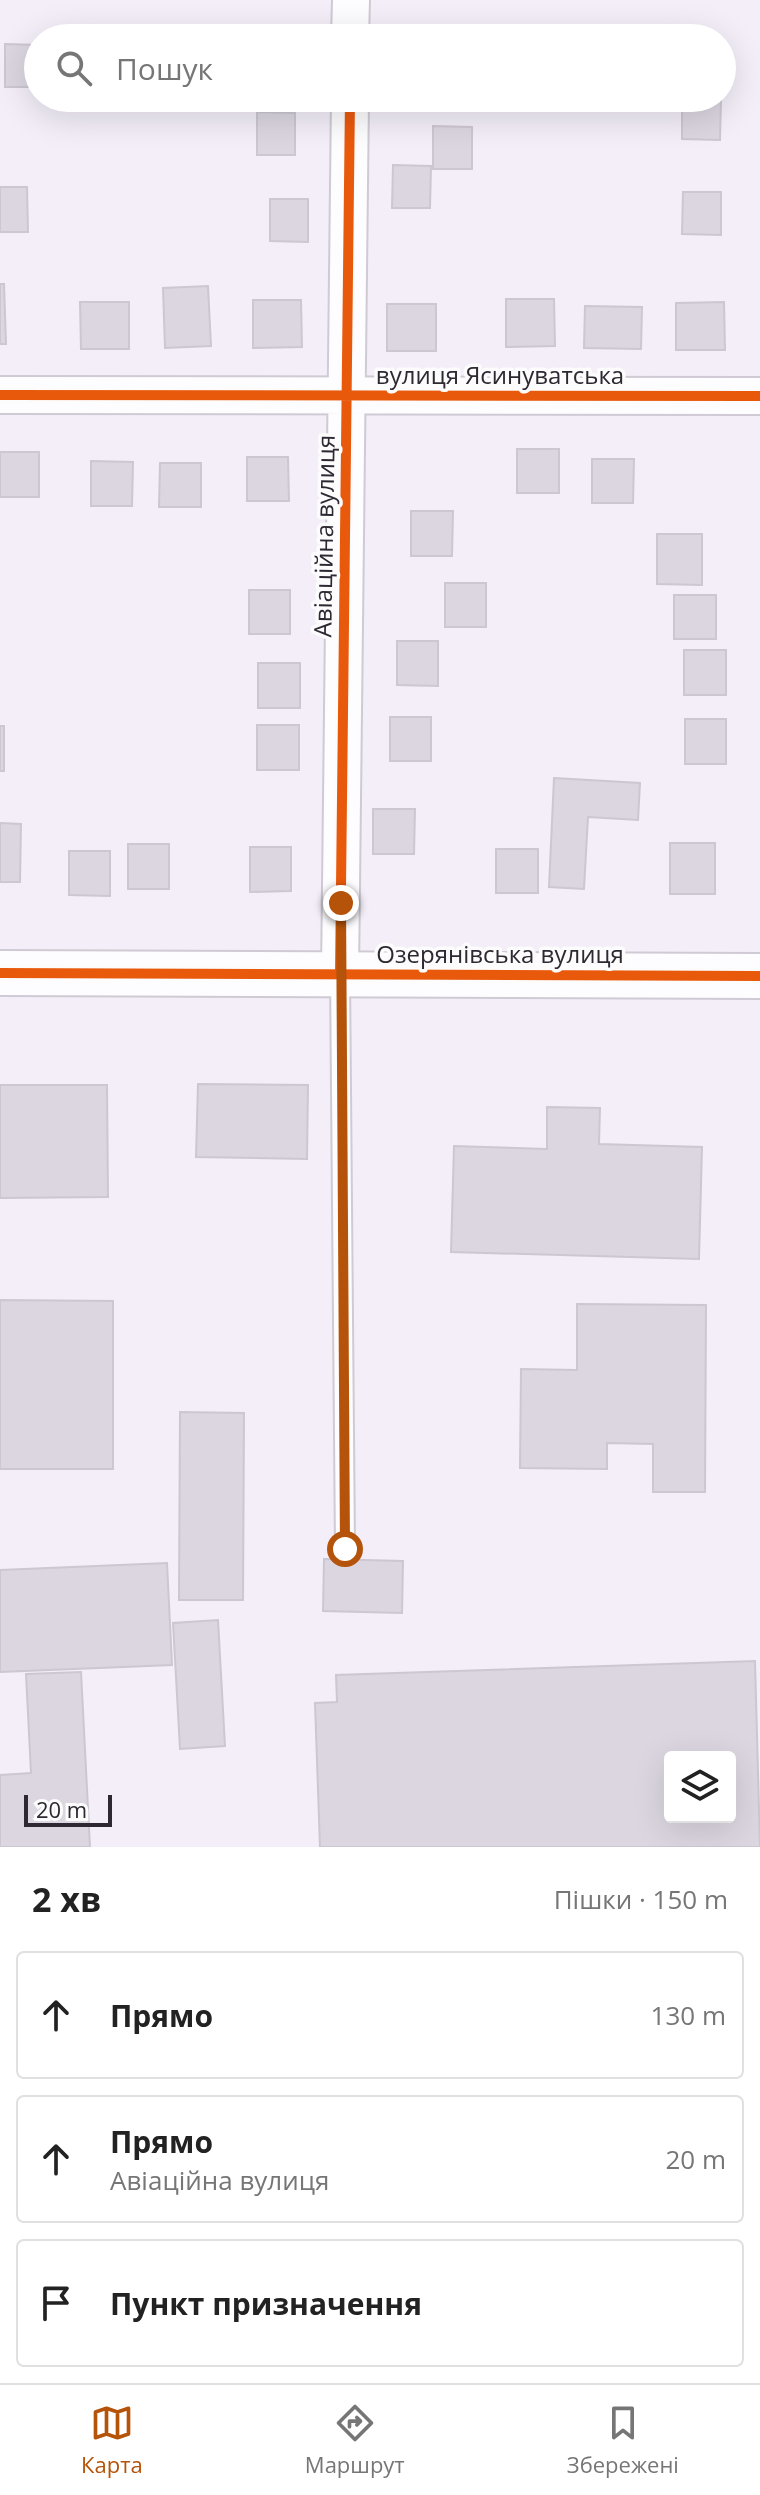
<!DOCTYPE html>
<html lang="uk">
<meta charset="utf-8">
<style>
body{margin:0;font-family:"Open Sans",sans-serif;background:#f6f6f6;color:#222}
.controls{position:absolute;right:24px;bottom:24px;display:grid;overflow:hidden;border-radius:8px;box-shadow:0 8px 32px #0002}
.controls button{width:72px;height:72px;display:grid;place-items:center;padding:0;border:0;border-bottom:2px solid #e0e0e0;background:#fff;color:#222;font:40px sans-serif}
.scale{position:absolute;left:24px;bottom:20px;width:88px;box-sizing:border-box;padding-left:8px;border:4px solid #2d2832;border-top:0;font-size:22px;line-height:28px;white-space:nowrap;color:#2d2832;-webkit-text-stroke:6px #fcfcfc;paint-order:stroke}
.stop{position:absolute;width:24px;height:24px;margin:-18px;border:6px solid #b45309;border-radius:50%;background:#fff}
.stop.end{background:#b45309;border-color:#fff;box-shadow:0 2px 8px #0008}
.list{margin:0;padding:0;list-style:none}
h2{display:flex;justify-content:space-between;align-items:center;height:104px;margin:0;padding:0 32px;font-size:34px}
h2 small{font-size:26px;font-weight:400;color:#767676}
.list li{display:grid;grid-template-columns:52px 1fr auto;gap:24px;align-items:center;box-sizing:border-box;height:128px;margin:0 16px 16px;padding:0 16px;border:2px solid #e0e0e0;border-radius:8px}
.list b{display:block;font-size:30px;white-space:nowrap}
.list p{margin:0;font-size:26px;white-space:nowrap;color:#767676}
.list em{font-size:26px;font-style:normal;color:#767676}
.icon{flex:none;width:44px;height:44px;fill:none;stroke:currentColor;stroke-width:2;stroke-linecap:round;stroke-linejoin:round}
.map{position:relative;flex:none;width:760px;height:1847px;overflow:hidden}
.search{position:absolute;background:#fff;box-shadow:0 8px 32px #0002;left:24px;right:24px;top:24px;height:88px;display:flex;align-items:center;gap:20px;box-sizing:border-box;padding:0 28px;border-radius:44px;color:#767676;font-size:30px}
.sheet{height:536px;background:#fff}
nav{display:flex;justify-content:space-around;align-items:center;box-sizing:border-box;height:112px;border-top:2px solid #e0e0e0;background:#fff;font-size:22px;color:#767676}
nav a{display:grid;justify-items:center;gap:4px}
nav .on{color:#b45309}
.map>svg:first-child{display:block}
.building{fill:#dbd6e0;stroke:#ccc7d1;stroke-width:2;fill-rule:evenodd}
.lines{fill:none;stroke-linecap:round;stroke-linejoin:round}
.service-casing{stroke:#cfcad4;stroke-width:22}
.minor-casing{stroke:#cfcad4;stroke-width:40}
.tertiary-casing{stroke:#cfcad4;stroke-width:48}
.service{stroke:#fdfcfe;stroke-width:18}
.minor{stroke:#fdfcfe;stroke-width:36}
.tertiary{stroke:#fdfcfe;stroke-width:44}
.cycleway-casing{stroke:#fcfcfc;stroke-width:15}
.cycleway{stroke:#e8590c;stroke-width:10}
.route{stroke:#b45309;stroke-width:10}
.labels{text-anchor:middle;stroke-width:7;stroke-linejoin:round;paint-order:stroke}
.street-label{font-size:24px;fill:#2d2832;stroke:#fcfcfc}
</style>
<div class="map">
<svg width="760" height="1847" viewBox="0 0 760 1847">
<rect width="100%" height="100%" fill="#f3eef8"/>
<path class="building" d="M438,28V38H389V29Z
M204,29L242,30V38H204Z
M5,44L38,45V87H5Z
M682,98H721L720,140L682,139Z
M257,112L295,113V155H257Z
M433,126L472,127V169H433Z
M393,165L431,166L430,208H392Z
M0,187H27L28,232H0Z
M683,192H721V235L682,234Z
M270,199H308V242L270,241Z
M0,284H4L6,344H0Z
M208,286L211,346L165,348L163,288Z
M506,299H554L555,346L506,347Z
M253,300H301L302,347L253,348Z
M80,302H129V349H81Z
M724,302L725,350H676V303Z
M387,304H436V351H387Z
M585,306L642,307L641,349L584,348Z
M517,449H559V493H517Z
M0,452H39V497H0Z
M247,457H288L289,501H247Z
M592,459H634L633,503H592Z
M91,461L133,462L132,506H91Z
M160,463H201V507H159Z
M411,511H453L452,556H411Z
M657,534H702V585L657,584Z
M445,583H486V627H445Z
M249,590H290V634H249Z
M674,595H716V639H674Z
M397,641H438V686L397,685Z
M684,650H726V695H684Z
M258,663H300V708H258Z
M390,717H431V761H390Z
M685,719H726V764H685Z
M257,725H299V770H257Z
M0,726H4V771H0Z
M554,778L640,783L638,820L588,817L584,889L549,887Z
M373,809H415L414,854H373Z
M0,823L21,824L20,882H0Z
M670,843H715V894H670Z
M128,844H169V889H128Z
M250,847H291V891L250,892Z
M496,849H538V893H496Z
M69,851H110V896L69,895Z
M198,1084L308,1085L307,1159L196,1157Z
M0,1085H107L108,1197L0,1198Z
M547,1107L600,1108L599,1144L702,1147L699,1259L451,1252L454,1146L547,1149Z
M0,1300L113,1301V1469H0Z
M577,1304L706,1305L705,1492H653V1444L607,1443V1469L520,1468L521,1369L577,1370Z
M180,1412L244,1413L243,1600H179Z
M324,1559L403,1561L402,1613L323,1611Z
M167,1563L172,1665L0,1672V1570Z
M218,1620L225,1746L180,1749L173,1623Z
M755,1661L760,1847H320L315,1703L337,1702L336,1675ZM670,1757H730V1817H670Z
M81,1672L90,1847H0V1775L31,1773L26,1674Z"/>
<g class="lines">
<g class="service-casing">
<path id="service" d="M340,974L345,1549"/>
</g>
<g class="minor-casing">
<path id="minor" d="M350,38L351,0
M0,395L760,396
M340,974L350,98"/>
</g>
<g class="tertiary-casing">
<path id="tertiary" d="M0,973L760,976"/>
</g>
<use href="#service" class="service"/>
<use href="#minor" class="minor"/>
<use href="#tertiary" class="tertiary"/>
<g class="cycleway-casing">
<path id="cycleway" d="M0,395L760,396
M0,973L760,976
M340,974L350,98"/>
</g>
<use href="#cycleway" class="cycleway"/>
</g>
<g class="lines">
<path class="route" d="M341,903L345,1549"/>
</g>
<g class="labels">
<g class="street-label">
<text x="500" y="384">вулиця Ясинуватська</text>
<text transform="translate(325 536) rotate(-89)" y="8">Авіаційна вулиця</text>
<text x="500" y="963">Озерянівська вулиця</text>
</g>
</g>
</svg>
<div class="controls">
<button><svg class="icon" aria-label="layers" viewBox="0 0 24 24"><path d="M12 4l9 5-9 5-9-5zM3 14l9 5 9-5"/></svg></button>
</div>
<div class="scale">20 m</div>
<div class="stop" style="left:345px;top:1549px"></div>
<div class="stop end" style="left:341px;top:903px"></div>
<div class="search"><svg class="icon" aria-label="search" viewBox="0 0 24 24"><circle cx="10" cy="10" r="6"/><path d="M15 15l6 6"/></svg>Пошук</div>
</div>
<section class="sheet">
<h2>2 хв<small>Пішки · 150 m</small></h2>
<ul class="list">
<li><svg class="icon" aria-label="ahead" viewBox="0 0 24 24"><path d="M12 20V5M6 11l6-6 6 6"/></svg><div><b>Прямо</b></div><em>130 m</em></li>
<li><svg class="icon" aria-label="ahead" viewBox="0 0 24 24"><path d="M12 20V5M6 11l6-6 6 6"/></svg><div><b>Прямо</b><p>Авіаційна вулиця</p></div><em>20 m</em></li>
<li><svg class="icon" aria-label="arrive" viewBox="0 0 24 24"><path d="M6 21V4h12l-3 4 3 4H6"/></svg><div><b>Пункт призначення</b></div></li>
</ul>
</section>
<nav>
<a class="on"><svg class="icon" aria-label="map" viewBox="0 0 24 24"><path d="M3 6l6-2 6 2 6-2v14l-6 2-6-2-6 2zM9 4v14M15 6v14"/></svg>Карта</a>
<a><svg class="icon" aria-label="directions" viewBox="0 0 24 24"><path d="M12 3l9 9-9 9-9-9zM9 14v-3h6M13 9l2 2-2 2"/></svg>Маршрут</a>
<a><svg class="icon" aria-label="saved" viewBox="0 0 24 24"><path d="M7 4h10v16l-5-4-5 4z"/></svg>Збережені</a>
</nav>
